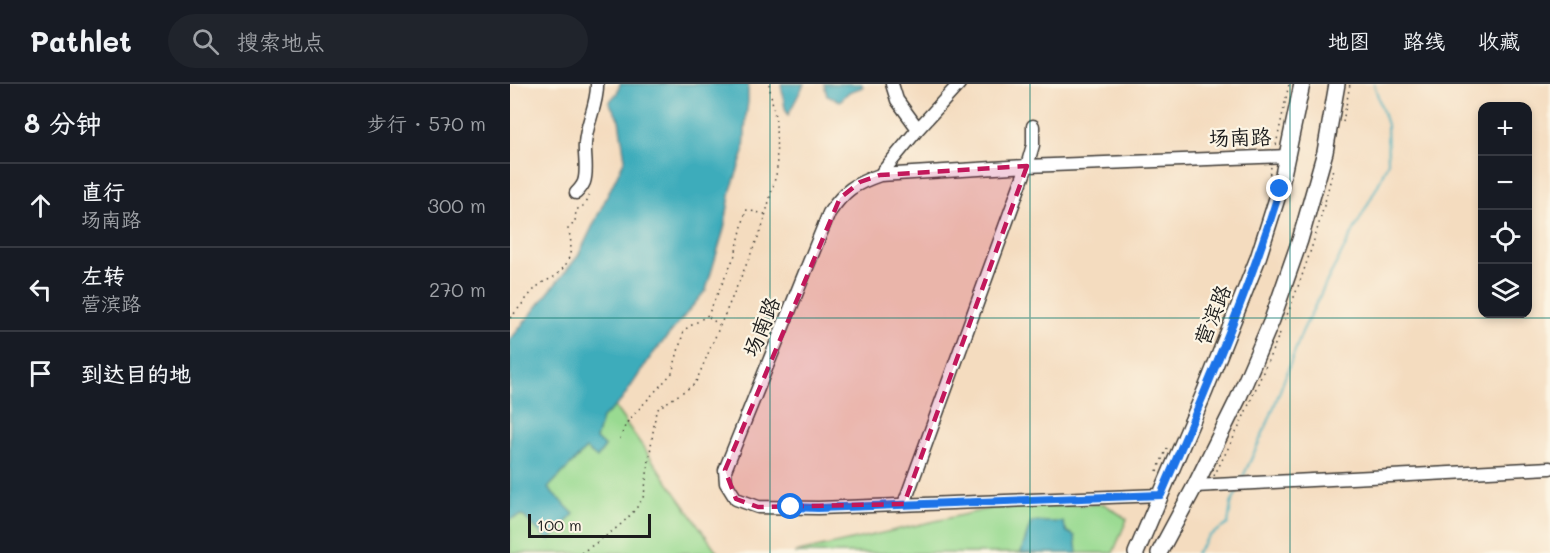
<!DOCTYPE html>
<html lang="zh">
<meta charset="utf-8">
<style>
body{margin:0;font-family:Mali,"LXGW WenKai TC",sans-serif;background:#20242c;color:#f1f3f6}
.controls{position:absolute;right:18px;top:18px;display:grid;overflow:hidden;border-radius:12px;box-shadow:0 3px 9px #0003}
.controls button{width:54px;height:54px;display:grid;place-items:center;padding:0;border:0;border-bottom:2px solid #363941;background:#171b24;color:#f1f3f6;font:30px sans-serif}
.scale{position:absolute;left:18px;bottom:15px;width:123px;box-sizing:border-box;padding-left:6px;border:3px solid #1c1c1c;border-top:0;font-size:16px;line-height:21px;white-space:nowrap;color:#1c1c1c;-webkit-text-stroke:4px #fcf5e5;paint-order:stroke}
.stop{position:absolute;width:18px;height:18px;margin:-14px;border:4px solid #1a73e8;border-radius:50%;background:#fff}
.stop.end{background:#1a73e8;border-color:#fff;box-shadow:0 2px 6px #0008}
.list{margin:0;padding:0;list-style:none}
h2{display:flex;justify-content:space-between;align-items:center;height:78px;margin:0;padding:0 24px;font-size:26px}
h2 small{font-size:20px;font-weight:400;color:#9ea1a6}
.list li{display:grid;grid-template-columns:39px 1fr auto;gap:18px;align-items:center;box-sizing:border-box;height:84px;padding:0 24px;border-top:2px solid #363941}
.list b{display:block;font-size:22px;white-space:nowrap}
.list p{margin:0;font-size:20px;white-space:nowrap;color:#9ea1a6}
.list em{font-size:20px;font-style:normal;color:#9ea1a6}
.icon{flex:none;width:33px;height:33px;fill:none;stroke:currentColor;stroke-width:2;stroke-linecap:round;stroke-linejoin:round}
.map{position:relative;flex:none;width:1040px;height:469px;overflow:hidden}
header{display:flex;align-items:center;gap:36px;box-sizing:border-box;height:84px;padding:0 30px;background:#171b24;border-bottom:2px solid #363941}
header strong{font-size:28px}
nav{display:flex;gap:33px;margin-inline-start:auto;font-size:21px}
.search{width:420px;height:54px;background:#20242c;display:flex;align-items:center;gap:15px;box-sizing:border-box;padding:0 21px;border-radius:33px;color:#9ea1a6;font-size:22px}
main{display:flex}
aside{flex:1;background:#171b24}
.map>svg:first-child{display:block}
.green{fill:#99da91;stroke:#5a7b56;stroke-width:1.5}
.water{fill:#3dacbb;stroke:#2c646c;stroke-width:1.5}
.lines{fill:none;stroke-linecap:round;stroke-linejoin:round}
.stream{stroke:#3dacbb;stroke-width:2}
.minor-casing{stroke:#3c3934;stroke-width:15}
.major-casing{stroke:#3c3934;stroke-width:18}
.path{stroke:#3c3934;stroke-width:1.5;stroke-dasharray:1.5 4.5;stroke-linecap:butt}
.minor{stroke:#fff;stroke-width:12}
.major{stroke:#fff;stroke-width:15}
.route{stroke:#1a73e8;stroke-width:8}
.marked{fill:#c2185b;fill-opacity:0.2;stroke:#c2185b;stroke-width:4.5;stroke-dasharray:12 8;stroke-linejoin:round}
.grid{fill:none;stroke:#0f766e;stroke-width:1.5;stroke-opacity:0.55}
.labels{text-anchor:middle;stroke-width:4.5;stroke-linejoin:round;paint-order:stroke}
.street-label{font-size:21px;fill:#1c1c1c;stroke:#fcf5e5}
</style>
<header>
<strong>Pathlet</strong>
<div class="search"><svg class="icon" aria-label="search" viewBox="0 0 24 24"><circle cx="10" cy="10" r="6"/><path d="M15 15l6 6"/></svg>搜索地点</div>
<nav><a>地图</a><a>路线</a><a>收藏</a></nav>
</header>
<main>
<aside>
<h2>8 分钟<small>步行 · 570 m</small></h2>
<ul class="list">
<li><svg class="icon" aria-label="ahead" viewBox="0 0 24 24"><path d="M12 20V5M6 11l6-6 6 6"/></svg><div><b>直行</b><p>场南路</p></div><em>300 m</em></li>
<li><svg class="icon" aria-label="left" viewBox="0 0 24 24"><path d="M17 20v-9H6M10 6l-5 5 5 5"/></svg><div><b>左转</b><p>营滨路</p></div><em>270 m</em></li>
<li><svg class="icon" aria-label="arrive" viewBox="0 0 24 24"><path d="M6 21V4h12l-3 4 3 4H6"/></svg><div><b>到达目的地</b></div></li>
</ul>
</aside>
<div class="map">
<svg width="1040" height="469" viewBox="0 0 1040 469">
<rect width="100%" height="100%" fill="#fcf5e5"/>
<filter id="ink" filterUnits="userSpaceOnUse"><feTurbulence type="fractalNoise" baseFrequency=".0167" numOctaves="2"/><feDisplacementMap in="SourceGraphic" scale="12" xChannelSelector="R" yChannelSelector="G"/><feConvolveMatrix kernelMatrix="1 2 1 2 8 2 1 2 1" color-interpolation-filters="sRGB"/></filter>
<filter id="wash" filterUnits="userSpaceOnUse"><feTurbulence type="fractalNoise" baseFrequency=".008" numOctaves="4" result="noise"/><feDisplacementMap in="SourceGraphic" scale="24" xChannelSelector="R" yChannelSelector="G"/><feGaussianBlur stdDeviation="1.35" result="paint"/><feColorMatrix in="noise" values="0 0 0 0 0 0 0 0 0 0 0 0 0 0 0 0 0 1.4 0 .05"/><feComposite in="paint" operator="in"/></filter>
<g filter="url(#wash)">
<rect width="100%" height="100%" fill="#f4dcbf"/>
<path class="green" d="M97,312L208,469H0V405Z
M594,420L617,435L603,469H284L483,424Z"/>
<path class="water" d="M110,0H238V18L236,32L234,68L221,106L214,145L196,206L142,271L111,317L92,334L86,355L95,363L87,374L76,365L38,404L64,430L39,457L12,431L0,435V256L68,172L115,75L109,36L99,18L107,9Z
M271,0H294L278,31L275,24Z
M314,0H352L353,3L339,8L330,17L317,12Z
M521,438H553L557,448L565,452L567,469H512L511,468Z"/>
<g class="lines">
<path class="stream" d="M732,395L759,336L792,248L819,193L868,101L878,78L877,41L864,0
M686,469L699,452L718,440L721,420L728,406"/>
</g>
</g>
<g filter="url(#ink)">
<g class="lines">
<g class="minor-casing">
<path id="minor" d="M382,0L387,16L408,45
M370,91L408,45L449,0
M66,109C69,106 72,103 74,98C78,86 74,72 75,60C76,39 88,20 87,0
M685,402L1040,384
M651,411L308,424L248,423L226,415L216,399L215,386L319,129C335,106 344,100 370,91L517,82L778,72
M394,420L517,82L523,61V42"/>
</g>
<g class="major-casing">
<path id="major" d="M626,469L695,307L748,174L770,105L792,0
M649,469L685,402L728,315L762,236L790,156L815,68L827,0"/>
</g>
<path class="path" d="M833,38L840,0
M766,61L779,0
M756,108L761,83
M199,233L209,241
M0,234C10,224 18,211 28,202C33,197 40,196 45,192C61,180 64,162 58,145L65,138L66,126C74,122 79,118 80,108
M775,236C795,187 812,136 823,84
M110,355L115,342L118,337L162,289L174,246L198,231L225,171L236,126L255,130
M647,387L657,364
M704,392L730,341L770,249
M71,469C92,455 124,435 134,411L146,327L150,323L185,300L252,144L267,87L266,38L259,0"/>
<use href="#minor" class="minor"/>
<use href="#major" class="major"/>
</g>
</g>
<g class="lines" filter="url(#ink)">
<path class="route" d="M281,423L308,424L651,411C694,310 738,210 770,105"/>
</g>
<path class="marked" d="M517,82L394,420L248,423L226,415L215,386L330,114L350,98L370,91Z"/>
<path class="grid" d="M260,0V469M520,0V469M780,0V469M0,234H1040"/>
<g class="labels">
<g class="street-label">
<text transform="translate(730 54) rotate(-2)" y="7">场南路</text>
<text transform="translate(703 231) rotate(-68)" y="7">营滨路</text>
<text transform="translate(252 243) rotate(-68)" y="7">场南路</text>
</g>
</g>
</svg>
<div class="controls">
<button>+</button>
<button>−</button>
<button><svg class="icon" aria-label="locate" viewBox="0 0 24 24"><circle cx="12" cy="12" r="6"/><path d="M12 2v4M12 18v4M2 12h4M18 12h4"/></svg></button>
<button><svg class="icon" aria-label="layers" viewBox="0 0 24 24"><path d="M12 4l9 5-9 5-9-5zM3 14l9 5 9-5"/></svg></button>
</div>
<div class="scale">100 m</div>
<div class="stop" style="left:281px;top:423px"></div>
<div class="stop end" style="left:770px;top:105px"></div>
</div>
</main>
